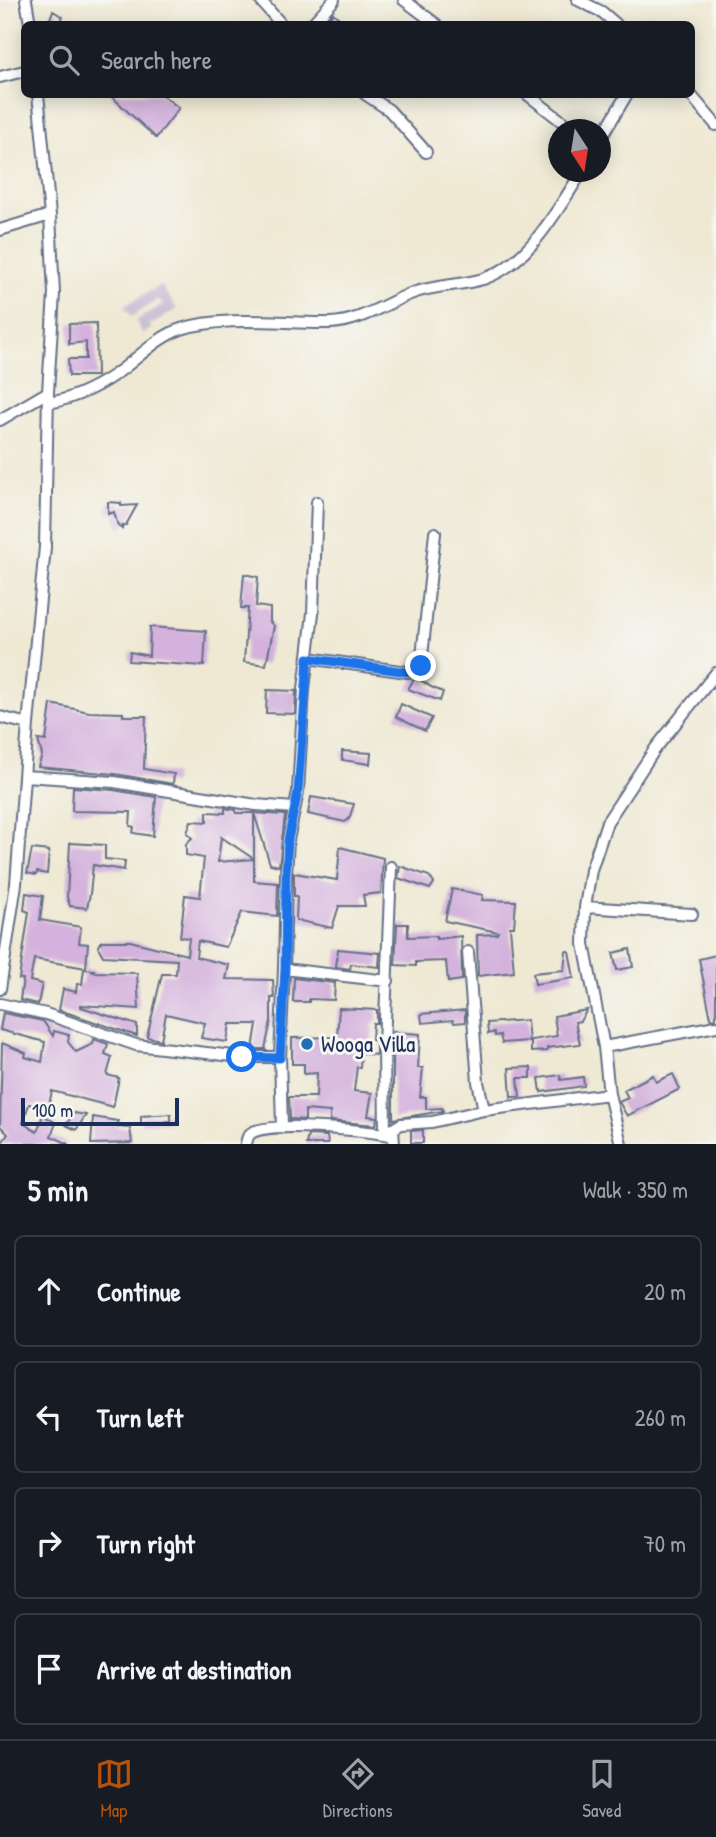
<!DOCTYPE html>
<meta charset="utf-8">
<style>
body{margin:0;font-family:"Patrick Hand",sans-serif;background:#242831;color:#f1f3f6}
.compass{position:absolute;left:548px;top:119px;width:63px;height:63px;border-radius:50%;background:#171b24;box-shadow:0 4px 18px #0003;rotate:168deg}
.scale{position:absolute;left:21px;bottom:18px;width:158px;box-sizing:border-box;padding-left:7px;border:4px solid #1b2f5e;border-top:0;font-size:19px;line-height:24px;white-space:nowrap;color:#1b2f5e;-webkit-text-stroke:5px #f6f6f2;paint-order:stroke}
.stop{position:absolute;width:21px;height:21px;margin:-16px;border:5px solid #1a73e8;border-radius:50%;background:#fff}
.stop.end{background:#1a73e8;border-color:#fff;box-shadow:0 2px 7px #0008}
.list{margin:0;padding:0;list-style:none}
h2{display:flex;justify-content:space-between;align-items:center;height:91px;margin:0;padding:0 28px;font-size:30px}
h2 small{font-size:23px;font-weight:400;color:#9ea1a6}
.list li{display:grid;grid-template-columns:46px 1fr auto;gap:21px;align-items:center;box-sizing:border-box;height:112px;margin:0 14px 14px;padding:0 14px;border:2px solid #363941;border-radius:10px}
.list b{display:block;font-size:26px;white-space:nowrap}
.list em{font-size:23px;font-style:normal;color:#9ea1a6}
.icon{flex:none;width:38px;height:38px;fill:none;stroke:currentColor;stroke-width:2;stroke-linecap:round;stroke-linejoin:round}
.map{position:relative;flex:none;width:716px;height:1144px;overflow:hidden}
.search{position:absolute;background:#171b24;box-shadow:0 4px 18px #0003;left:21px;right:21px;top:21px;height:77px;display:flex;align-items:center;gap:18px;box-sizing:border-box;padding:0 24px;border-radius:10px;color:#9ea1a6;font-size:26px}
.sheet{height:595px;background:#171b24}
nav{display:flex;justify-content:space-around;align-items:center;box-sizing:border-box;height:98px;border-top:2px solid #363941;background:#171b24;font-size:19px;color:#9ea1a6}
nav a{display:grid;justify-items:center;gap:4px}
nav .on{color:#b45309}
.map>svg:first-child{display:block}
.industrial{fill:#cbbfd4}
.building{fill:#d4b2dd}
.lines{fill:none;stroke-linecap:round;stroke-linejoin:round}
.minor-casing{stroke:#657087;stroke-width:14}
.minor{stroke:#fff;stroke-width:10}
.route{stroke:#1a73e8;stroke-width:9}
.poi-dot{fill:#1f6fb2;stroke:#f6f6f2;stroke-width:2.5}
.labels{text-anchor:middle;stroke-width:6;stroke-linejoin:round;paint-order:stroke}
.poi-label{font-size:23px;fill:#1b2f5e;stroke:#f6f6f2;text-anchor:start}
</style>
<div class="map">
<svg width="716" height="1144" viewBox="0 0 716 1144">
<rect width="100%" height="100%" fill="#f6f6f2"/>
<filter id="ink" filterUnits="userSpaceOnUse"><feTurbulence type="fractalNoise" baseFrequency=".0143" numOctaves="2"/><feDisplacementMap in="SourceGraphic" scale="14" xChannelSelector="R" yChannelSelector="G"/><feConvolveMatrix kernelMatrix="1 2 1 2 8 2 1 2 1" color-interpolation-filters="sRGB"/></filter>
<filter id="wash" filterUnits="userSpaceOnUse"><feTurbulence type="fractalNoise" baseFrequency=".00686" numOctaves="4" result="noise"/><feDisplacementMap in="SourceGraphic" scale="28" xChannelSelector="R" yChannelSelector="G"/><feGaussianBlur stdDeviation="1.57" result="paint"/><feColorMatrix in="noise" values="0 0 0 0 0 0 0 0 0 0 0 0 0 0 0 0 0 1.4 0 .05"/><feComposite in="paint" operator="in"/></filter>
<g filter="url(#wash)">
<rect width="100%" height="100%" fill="#efe9d4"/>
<path class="industrial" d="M161,285L177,309L153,324L149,322L152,328L143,334L136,321L163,304L158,299L132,317L124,306Z"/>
<g id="blocks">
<path class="building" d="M53,11L63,17L59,24L49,21Z
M333,13L346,24H323Z
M109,94H161L179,108L156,138Z
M96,323L97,376H69L68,359H86V342L69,344V324Z
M108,502L121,503V506L137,505L126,525L122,526V529L118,526L114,512L108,514Z
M244,574L258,577L256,606L270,608V622L274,626L266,665L244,662L248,608H241Z
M150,627L206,631L204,666L129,661L130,652L149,656Z
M418,678L431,687L443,692L440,701L408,689L414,679Z
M267,690L296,691L295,714L266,713Z
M51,704L89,712L123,713V716H146L144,769L174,774L173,784L115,774L38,767L42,755L38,740L46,741Z
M401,704L432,718L425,731L396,717Z
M342,751L371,753L370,764L342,760Z
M73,787L113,790L156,797L153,836L133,833L134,827L130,826L131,812L72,811Z
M311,797L354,804L349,819L345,822L308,814Z
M225,808L236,810V813H254V859L221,837L218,862L254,859V881L278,883L277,916L242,912L226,947L198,941L196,957L229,965L226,979L273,980L274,998H271V1021L265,1049H253L257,1024H230L227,1042L201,1038L205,1023L166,1014L161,1040L147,1037L162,974H176L177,960L103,956L98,947L102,941H130L187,955L189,938L180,937L185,895L200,897L204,858L186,855V844L192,838L187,833L191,821L207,822V812L225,813Z
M254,813L285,815L279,866L270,864Z
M70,843L105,845V859L125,861L124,870L93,865L90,894L87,908L70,906L67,897Z
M340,847L383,858L381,893L363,895L365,906H339L332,928L296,920L297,896H294V873L337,880Z
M32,849L49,851L47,874L37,872L36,875L27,873Z
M400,866L429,876L434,883L430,889L398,878Z
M452,889L483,895L482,900L516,901L514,927H510L514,972L478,976L477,935L497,934L498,932L445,921Z
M26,893L43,896L40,920L81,927L79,943L88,944L86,968L34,959L30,981L42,984L38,1004L20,1000L23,979H19L29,912L24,910Z
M397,924H408V937L436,936V939L461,936L462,980L448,982L446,961L416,962V966L395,965Z
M338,949L380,953L379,967L351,964L350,969L336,967Z
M630,949L633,967L617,970L613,953Z
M566,951H569L574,978L535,984L533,973L564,970Z
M716,955V1018L711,1019L699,959Z
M84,969L94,970L93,972L137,973L139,1009L81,1005V1007L137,1025V1036L59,1010L63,989L76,992L77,984H82Z
M294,978L335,983L334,1000L309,999V1002H293Z
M339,1008L377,1010V1023H373L372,1040L376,1041V1055L361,1053L360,1067H357L354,1091L372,1093L368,1116L377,1117L376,1125L330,1121V1112L305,1110V1120L290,1119L289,1097H316L317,1073L304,1074V1064H292V1038L337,1037Z
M465,1010V1022L454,1023L453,1020L422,1023L421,1014Z
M587,1010L580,1021L575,1022L580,1044L547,1048V1051L531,1052V1040L557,1036L554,1016Z
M3,1013L43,1021L53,1036L54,1031L69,1035L68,1042L76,1052L93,1044L94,1039L108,1044L105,1054L112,1057L107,1075L119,1078L113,1107L52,1091L48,1109L29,1104L23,1123L37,1132L43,1115L56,1123L51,1136L69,1144H1L8,1134L0,1126L2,1043L26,1053L25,1057L42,1062L45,1042L0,1030Z
M527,1020L529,1041L502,1043L500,1035L495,1036L494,1032L488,1034L487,1023Z
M393,1032L420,1034L418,1068H423L420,1097H426V1109L442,1108L443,1111L393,1119Z
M531,1067V1078H518L520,1097H511L509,1068Z
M673,1074L680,1089L627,1116L619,1102L628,1098L624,1090L653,1075L656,1082Z
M560,1075L561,1080L583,1077L584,1086L541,1092L539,1078Z
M74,1113L86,1115L76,1130L66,1125Z
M171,1114V1122L141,1124V1116Z
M93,1117L118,1121V1127L130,1128L132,1143L91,1144Z
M423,1130V1143H411V1131Z
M308,1135L327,1136L328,1144H306Z"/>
</g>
</g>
<g filter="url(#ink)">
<use href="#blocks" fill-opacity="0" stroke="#657087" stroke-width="2"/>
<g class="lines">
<g class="minor-casing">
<path id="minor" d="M26,0L30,24
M260,0L281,24
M404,0L436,24
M578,0L602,12L616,24
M312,24L334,0
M0,77L24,71
M365,94L389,110L426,152
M527,94L573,130
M690,94L716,125
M600,140L627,94
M0,230L50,215
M48,403C75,399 103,384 124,368C142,354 160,336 181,329C226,315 284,324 330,323C359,322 383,305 410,294C433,285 459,286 483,279C529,264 557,210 582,172
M0,420L48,392
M308,658L407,672L414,671L421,666L435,533
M0,717L28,724
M25,776L114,782L256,805L294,808
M585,907L692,914
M468,952L478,1082L484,1110
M284,969L388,981
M0,989L16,884L28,724L45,547L48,392L54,293L50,215L38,94
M0,1004L46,1014L136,1045L242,1057H280
M604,1047L716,1026
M282,1126L280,1057L284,969L286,875L288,840L298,792L304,689L313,613L317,502
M385,1134L384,1045L391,867
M246,1144C247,1140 247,1137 250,1134C265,1120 367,1131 390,1135
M394,1144L393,1129L401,1124L432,1122L484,1110L609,1094
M621,1144L609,1094L604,1047L584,944L585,907L591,870L607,822L655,749L716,673"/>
</g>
<use href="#minor" class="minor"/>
</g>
</g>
<g class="lines" filter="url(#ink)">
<path class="route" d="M242,1057L280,1058L285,969L286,875L288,840L298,792L308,658L407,672L414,671L421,666"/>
</g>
<circle class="poi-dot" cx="307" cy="1044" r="7"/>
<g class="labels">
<g class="poi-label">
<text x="321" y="1052">Wooga Villa</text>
</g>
</g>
</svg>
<svg class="compass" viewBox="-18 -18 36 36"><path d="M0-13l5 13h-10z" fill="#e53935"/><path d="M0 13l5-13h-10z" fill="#9ea1a6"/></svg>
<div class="scale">100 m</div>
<div class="stop" style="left:242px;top:1057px"></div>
<div class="stop end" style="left:421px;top:666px"></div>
<div class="search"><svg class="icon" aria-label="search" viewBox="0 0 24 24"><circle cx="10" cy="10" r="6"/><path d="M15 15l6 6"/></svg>Search here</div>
</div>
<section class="sheet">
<h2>5 min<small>Walk · 350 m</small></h2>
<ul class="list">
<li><svg class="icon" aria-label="ahead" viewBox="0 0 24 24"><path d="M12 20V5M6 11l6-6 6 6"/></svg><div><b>Continue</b></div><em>20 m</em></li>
<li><svg class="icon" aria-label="left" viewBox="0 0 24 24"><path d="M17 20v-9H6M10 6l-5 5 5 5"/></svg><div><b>Turn left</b></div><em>260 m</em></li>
<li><svg class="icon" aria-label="right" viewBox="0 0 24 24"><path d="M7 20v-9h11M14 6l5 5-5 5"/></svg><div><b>Turn right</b></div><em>70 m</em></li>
<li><svg class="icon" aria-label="arrive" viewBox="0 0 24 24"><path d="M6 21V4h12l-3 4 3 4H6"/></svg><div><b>Arrive at destination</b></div></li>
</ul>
</section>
<nav>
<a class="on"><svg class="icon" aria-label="map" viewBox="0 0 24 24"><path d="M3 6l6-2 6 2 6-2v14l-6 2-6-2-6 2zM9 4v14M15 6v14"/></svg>Map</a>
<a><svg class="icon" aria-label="directions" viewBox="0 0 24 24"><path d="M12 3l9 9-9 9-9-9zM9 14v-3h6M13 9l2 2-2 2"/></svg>Directions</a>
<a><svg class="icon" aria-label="saved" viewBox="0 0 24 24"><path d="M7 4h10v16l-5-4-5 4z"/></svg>Saved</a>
</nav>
